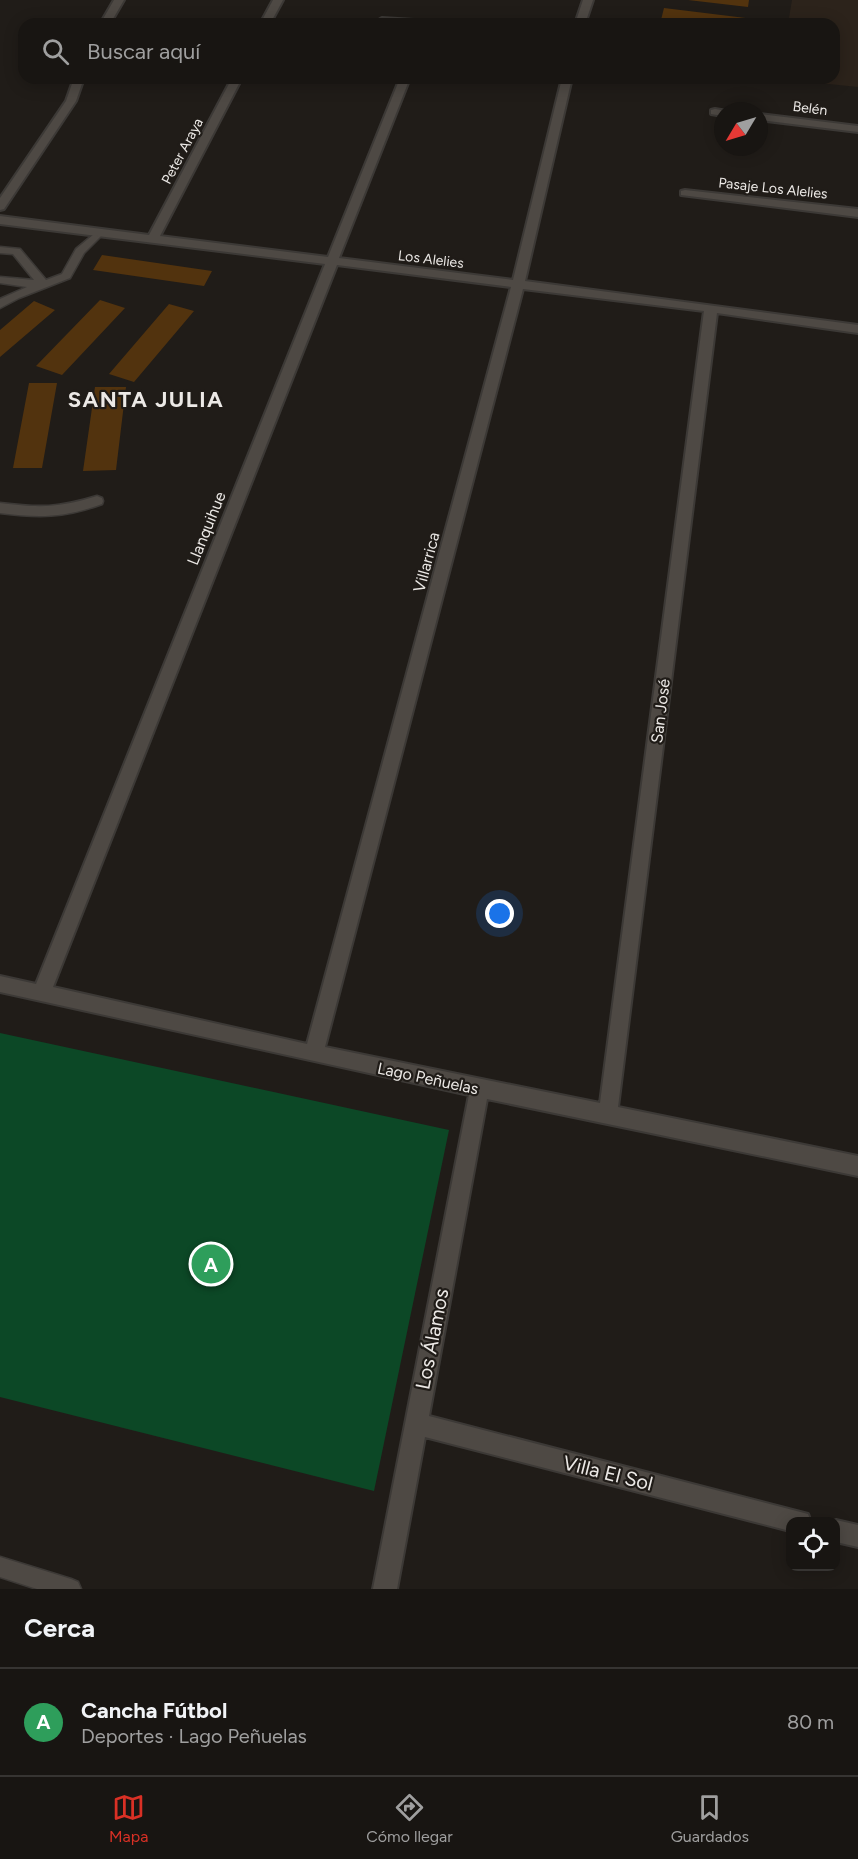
<!DOCTYPE html>
<html lang="es">
<meta charset="utf-8">
<style>
body{margin:0;font-family:Figtree,sans-serif;background:#252220;color:#f1f3f6}
.controls{position:absolute;right:18px;bottom:18px;display:grid;overflow:hidden;border-radius:12px;box-shadow:0 3px 15px #0003}
.controls button{width:54px;height:54px;display:grid;place-items:center;padding:0;border:0;border-bottom:2px solid #363432;background:#181512;color:#f1f3f6;font:30px sans-serif}
.compass{position:absolute;left:714px;top:102px;width:54px;height:54px;border-radius:50%;background:#181512;box-shadow:0 3px 15px #0003;rotate:232deg}
.you{position:absolute;left:500px;top:914px;width:21px;height:21px;margin:-15px;border:4px solid #fff;border-radius:50%;background:#1a73e8;box-shadow:0 0 0 9px #1a73e833}
.badge{display:grid;place-items:center;width:39px;height:39px;border-radius:50%;background:#d93025;color:#fff;font-size:20px;font-weight:700}
.pin{position:absolute;translate:-50% -50%;border:3px solid #fff;box-shadow:0 2px 6px #0006}
.list{margin:0;padding:0;list-style:none}
h2{display:flex;justify-content:space-between;align-items:center;height:78px;margin:0;padding:0 24px;font-size:26px}
h2 small{font-size:20px;font-weight:400;color:#9f9f9f}
.list li{display:grid;grid-template-columns:39px 1fr auto;gap:18px;align-items:center;box-sizing:border-box;height:108px;padding:0 24px;border-top:2px solid #363432}
.list b{display:block;font-size:22px;white-space:nowrap}
.list p{margin:0;font-size:20px;white-space:nowrap;color:#9f9f9f}
.list em{font-size:20px;font-style:normal;color:#9f9f9f}
.icon{flex:none;width:33px;height:33px;fill:none;stroke:currentColor;stroke-width:2;stroke-linecap:round;stroke-linejoin:round}
.map{position:relative;flex:none;width:858px;height:1589px;overflow:hidden}
.search{position:absolute;background:#181512;box-shadow:0 3px 15px #0003;left:18px;right:18px;top:18px;height:66px;display:flex;align-items:center;gap:15px;box-sizing:border-box;padding:0 21px;border-radius:18px;color:#9f9f9f;font-size:22px}
.sheet{height:186px;background:#181512}
nav{display:flex;justify-content:space-around;align-items:center;box-sizing:border-box;height:84px;border-top:2px solid #363432;background:#181512;font-size:16px;color:#9f9f9f}
nav a{display:grid;justify-items:center;gap:3px}
nav .on{color:#d93025}
.map>svg:first-child{display:block}
.built{fill:#2c231b}
.green{fill:#0c4826}
.building{fill:#52330e}
.lines{fill:none;stroke-linecap:round;stroke-linejoin:round}
.service-casing{stroke:#3c3936;stroke-width:3}
.minor-casing{stroke:#3c3936;stroke-width:4}
.service{fill:#4e4944;fill-rule:evenodd}
.minor{fill:#4e4944;fill-rule:evenodd}
.labels{text-anchor:middle;stroke-width:4.5;stroke-linejoin:round;paint-order:stroke}
.far-street-label{font-size:14px;fill:#ece9e6;stroke:#201c18}
.street-label{font-size:16px;fill:#ece9e6;stroke:#201c18}
.near-street-label{font-size:20px;fill:#ece9e6;stroke:#201c18}
.district-label{font-size:22px;font-weight:bold;letter-spacing:1.5px;fill:#ece9e6;stroke:#201c18}
</style>
<div class="map">
<svg width="858" height="1589" viewBox="0 0 858 1589">
<rect width="100%" height="100%" fill="#201c18"/>
<path class="built" d="M792,0H858V87L780,79L834,78V24H788Z"/>
<path class="green" d="M0,1033L449,1130L374,1491L0,1397Z"/>
<path class="building" d="M688,0H749L748,7Z
M664,8L787,23V24H660Z
M102,255L212,271L204,286L93,270Z
M100,300L125,308L62,375L36,366Z
M34,301L55,310L0,357V330Z
M169,304L194,311L134,382L109,374Z
M29,383H57L42,468H13Z
M95,387H126L116,470L83,471Z"/>
<g class="lines">
<g class="service-casing">
<path id="service" d="M99,230L104,233L84,253L70,278L19,298L0,308V299L27,287L0,283V277L34,280L13,254L0,253V247L20,249L46,280L62,274L76,249Z
M97,496L102,498L103,501L102,504C64,518 39,518 0,513V503C40,508 58,508 97,496Z
M0,1557L71,1579L78,1582L81,1589H37L0,1577Z"/>
</g>
<g class="minor-casing">
<path id="minor" d="M114,0H124L110,24H100Z
M273,0H283L270,24H260Z
M583,0H593L585,24H575Z
M382,18L430,21L435,24L378,23L377,21Z
M74,78H84L76,101L4,209L0,210V198L66,101Z
M232,78H242L160,236L328,257L400,78H410L339,258L513,280L562,78H572L525,281L858,325V333L717,313L618,1107L858,1156V1176L487,1099L429,1416L808,1514L811,1522H790V1531L425,1437L397,1589H373L469,1095L0,992V976L36,984L325,264L0,224V216L149,235ZM337,265L511,287L307,1044L53,987ZM523,289L704,311L600,1103L325,1047Z
M715,109L727,111H723V116L711,114V110Z
M759,114L858,126V132L759,120Z
M685,190L858,209V217L681,195V191Z
M836,1520L858,1525V1547L836,1542V1522H832Z"/>
</g>
<use href="#service" class="service"/>
<use href="#minor" class="minor"/>
</g>
<g class="labels">
<g class="far-street-label">
<text transform="translate(810 108) rotate(7)" y="5">Belén</text>
<text transform="translate(182 151) rotate(-62)" y="5">Peter Araya</text>
<text transform="translate(773 188) rotate(6)" y="5">Pasaje Los Alelies</text>
<text transform="translate(431 259) rotate(7)" y="5">Los Alelies</text>
</g>
<g class="street-label">
<text transform="translate(206 528) rotate(-68)" y="6">Llanquihue</text>
<text transform="translate(426 562) rotate(-75)" y="6">Villarrica</text>
<text transform="translate(660 711) rotate(-83)" y="6">San José</text>
<text transform="translate(428 1078) rotate(12)" y="6">Lago Peñuelas</text>
</g>
<g class="near-street-label">
<text transform="translate(432 1339) rotate(-79)" y="7">Los Álamos</text>
<text transform="translate(608 1473) rotate(14)" y="7">Villa El Sol</text>
</g>
<g class="district-label">
<text x="146" y="407">SANTA JULIA</text>
</g>
</g>
</svg>
<div class="controls">
<button><svg class="icon" aria-label="locate" viewBox="0 0 24 24"><circle cx="12" cy="12" r="6"/><path d="M12 2v4M12 18v4M2 12h4M18 12h4"/></svg></button>
</div>
<svg class="compass" viewBox="-18 -18 36 36"><path d="M0-13l5 13h-10z" fill="#e53935"/><path d="M0 13l5-13h-10z" fill="#9f9f9f"/></svg>
<div class="you"></div>
<div class="pin badge" style="left:211px;top:1264px;background:#2e9e5b">A</div>
<div class="search"><svg class="icon" aria-label="search" viewBox="0 0 24 24"><circle cx="10" cy="10" r="6"/><path d="M15 15l6 6"/></svg>Buscar aquí</div>
</div>
<section class="sheet">
<h2>Cerca<small></small></h2>
<ul class="list">
<li><span class="badge" style="background:#2e9e5b">A</span><div><b>Cancha Fútbol</b><p>Deportes · Lago Peñuelas</p></div><em>80 m</em></li>
</ul>
</section>
<nav>
<a class="on"><svg class="icon" aria-label="map" viewBox="0 0 24 24"><path d="M3 6l6-2 6 2 6-2v14l-6 2-6-2-6 2zM9 4v14M15 6v14"/></svg>Mapa</a>
<a><svg class="icon" aria-label="directions" viewBox="0 0 24 24"><path d="M12 3l9 9-9 9-9-9zM9 14v-3h6M13 9l2 2-2 2"/></svg>Cómo llegar</a>
<a><svg class="icon" aria-label="saved" viewBox="0 0 24 24"><path d="M7 4h10v16l-5-4-5 4z"/></svg>Guardados</a>
</nav>
